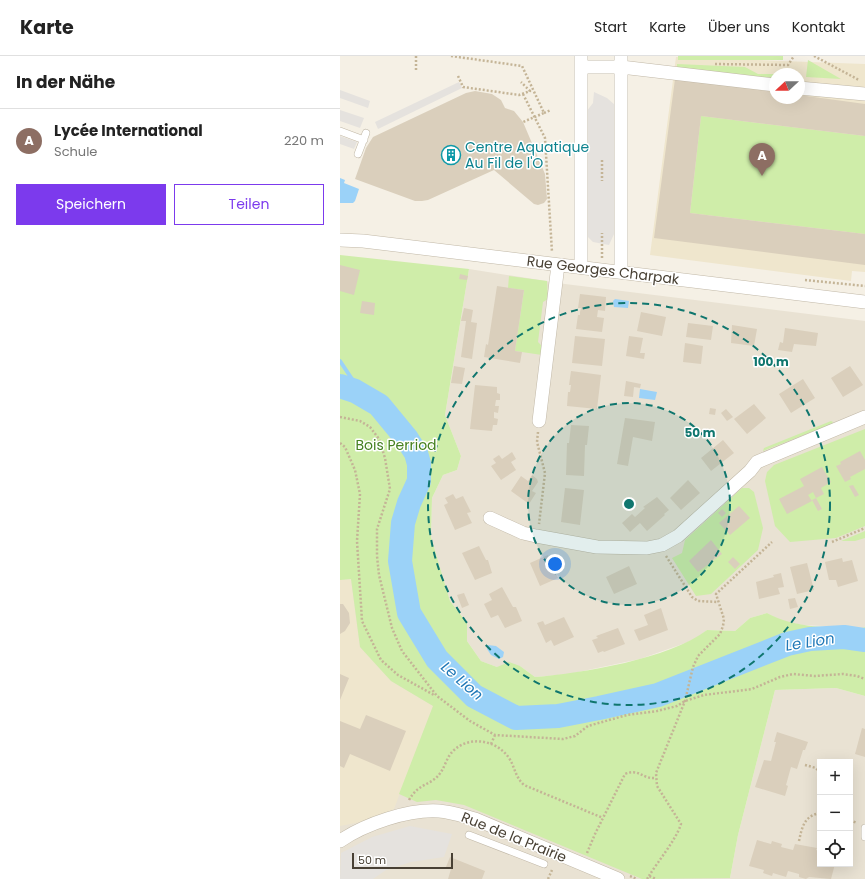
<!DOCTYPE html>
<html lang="de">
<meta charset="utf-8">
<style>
body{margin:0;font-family:Poppins,sans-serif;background:#f6f6f6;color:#222}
.controls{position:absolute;right:12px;bottom:12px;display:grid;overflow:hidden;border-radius:0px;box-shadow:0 4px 16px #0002}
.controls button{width:36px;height:36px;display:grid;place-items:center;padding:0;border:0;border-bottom:1px solid #e0e0e0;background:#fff;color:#222;font:20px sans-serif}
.compass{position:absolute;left:429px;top:12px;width:36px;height:36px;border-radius:50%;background:#fff;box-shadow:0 4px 16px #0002;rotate:248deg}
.scale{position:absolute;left:12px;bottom:10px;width:101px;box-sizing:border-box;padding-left:4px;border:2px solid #484034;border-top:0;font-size:11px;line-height:14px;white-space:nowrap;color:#484034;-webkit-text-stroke:3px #fff;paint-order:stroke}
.you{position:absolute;left:215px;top:508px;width:14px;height:14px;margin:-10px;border:3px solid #fff;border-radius:50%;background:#1a73e8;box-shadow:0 0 0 6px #1a73e833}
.badge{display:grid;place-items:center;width:26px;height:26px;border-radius:50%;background:#7c3aed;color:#fff;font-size:13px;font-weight:700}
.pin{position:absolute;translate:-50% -33px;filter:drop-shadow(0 1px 2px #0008)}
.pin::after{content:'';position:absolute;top:21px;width:14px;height:12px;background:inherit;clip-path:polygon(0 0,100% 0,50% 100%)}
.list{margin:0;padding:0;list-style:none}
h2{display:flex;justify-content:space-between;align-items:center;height:52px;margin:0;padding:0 16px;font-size:17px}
h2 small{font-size:13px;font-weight:400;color:#767676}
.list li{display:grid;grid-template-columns:26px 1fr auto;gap:12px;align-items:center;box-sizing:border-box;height:64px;padding:0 16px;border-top:1px solid #e0e0e0}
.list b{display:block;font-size:15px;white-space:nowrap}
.list p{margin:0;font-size:13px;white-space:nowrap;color:#767676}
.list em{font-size:13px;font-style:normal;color:#767676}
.actions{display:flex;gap:8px;padding:12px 16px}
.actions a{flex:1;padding:9px 0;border:1px solid #7c3aed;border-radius:0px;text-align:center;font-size:14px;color:#7c3aed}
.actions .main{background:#7c3aed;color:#fff}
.icon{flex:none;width:22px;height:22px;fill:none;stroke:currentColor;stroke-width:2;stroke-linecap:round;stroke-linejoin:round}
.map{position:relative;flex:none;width:525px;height:823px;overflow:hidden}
header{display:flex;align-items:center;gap:24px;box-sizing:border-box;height:56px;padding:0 20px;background:#fff;border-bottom:1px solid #e0e0e0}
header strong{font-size:19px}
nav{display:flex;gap:22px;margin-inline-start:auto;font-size:14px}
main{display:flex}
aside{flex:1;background:#fff}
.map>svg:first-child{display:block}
.residential{fill:#e9e2d3;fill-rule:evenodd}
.education{fill:#efe6cd;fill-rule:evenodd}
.green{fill:#cfeda9}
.parking{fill:#e5e2de}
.water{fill:#9bd2f8}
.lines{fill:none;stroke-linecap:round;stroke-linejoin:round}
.stream{stroke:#9bd2f8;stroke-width:4}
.river{stroke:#9bd2f8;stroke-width:24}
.building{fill:#dacfbc}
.lane-casing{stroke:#c1b8a7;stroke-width:8}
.street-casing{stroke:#c1b8a7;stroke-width:14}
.path{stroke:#c4b496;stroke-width:2.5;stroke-dasharray:2 2;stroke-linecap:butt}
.lane{stroke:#fff;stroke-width:7}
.street{stroke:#fff;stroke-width:13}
.ring{fill:none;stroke:#0f766e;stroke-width:2;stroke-dasharray:7 5}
.labels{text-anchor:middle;stroke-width:3;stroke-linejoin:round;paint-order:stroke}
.culture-label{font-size:14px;fill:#0d838f;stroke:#fff;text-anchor:start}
.street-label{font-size:14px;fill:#484034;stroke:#fff}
.park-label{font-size:14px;fill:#458021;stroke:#fff}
.water-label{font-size:15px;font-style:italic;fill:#2078b7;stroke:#fff}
.centre{fill:#0f766e;stroke:#fff;stroke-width:2}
.ring-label{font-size:12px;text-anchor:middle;font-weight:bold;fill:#0f766e;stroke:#fff;stroke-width:3;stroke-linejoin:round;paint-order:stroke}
</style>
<header>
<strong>Karte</strong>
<nav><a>Start</a><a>Karte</a><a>Über uns</a><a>Kontakt</a></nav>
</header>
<main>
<aside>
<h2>In der Nähe<small></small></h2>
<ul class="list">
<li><span class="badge" style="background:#8d6e63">A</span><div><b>Lycée International</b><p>Schule</p></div><em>220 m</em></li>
</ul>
<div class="actions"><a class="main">Speichern</a><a>Teilen</a></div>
</aside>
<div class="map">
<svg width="525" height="823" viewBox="0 0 525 823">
<rect width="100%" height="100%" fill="#f5f0e5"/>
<path class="residential" d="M129,213L225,228L525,265V571L522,572L463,569L442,565L427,557L410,562L395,575L367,574L354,584L300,603L229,618L195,621L180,610L157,611L141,605L127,585V567L110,545L91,481L92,442L103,419L117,414L121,400L105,359Z
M0,431L11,523L375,821L390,822L398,779L435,634L496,632L525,640V823H0ZM480,706H510V808H480Z"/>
<path class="education" d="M336,1L525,8V216L512,215L511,225L310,199ZM435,18H459V42H435Z
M11,523L20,591L51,625L93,650L54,753L26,765L0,770V524Z"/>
<path class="green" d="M338,0H443V4H338Z
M468,4L501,23L466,21Z
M337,8L405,11L418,18H435V24L337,12Z
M361,60L525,80V178L350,157Z
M0,199L129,213L105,359L121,400L117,414L103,419L92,442L91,481L110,545L127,567V585L141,605L157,611L169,606L180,610L195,621C243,617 329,603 367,574L395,575L410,562L427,557C456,573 490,571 522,572L525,571V640L496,632L435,634L398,779L390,822L302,823L124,749L96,744L77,746L59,738L93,650L51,625L20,591L11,523L0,524Z
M169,220L207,225L208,243L203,246L198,286L203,291L202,299L175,295L184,234L168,232Z
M491,365L493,366L492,368L423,395L424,392Z
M525,373V470L496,482L450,486L435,470L425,425L427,416L434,409Z
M402,432H409L414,436L423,472L418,494L371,538L356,540L332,502L342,497L345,484Z
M525,475V482L515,485H501Z"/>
<path class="parking" d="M119,26L122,32L38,73L35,66Z
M0,34L30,45L28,52L0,42Z
M254,36L267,42L275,49V176L269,189L253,186L247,180L246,56L253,47Z
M0,54L24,62L20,72L0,65Z
M0,80L17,86L14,93L0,88Z
M70,770L112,778L104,801L71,806L46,814L33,823H0L1,797L32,781Z"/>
<path class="water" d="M0,122L5,124L4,127L19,133L15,145L13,147H0Z
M275,243L289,245L288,252L274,251L273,245Z
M300,333L317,336L315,344L299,342Z
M148,589L156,590L164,596L163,601L159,603L151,599L147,593Z"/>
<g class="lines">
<path class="stream" d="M0,305L12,323L15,335"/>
<path class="river" d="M0,330L15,335L39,349L67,383L76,397L79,408V425L69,447L63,467L60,505L69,557L97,603L134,640L176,662L218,660L259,652L318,639L447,588L470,583L504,581L525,584"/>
</g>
<path class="building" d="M335,23L435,36V42H459V39L525,48V80L361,60L350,157L525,178V209L314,182Z
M135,35L152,38L161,44L165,52L174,55L183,66L205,118L207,143L204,147L198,149L194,148L154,114L88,144L82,145H75L15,123L26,92L33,81L126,37Z
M0,209L20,214L14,239L0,235Z
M120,218L128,220L127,224L119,223Z
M157,230L184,234L175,295L182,296L180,307L144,301L146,288L148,289Z
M240,238L266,241L265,255L258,254L257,261L264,262L262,276L236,273L238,259H240V256L241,252H238Z
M22,245L35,247L34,259L20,257Z
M124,252L133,254L131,266L137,267L132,303L121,301L126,265H121Z
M301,256L326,261L322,280L297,275Z
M348,267L373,270L371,284L346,281Z
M392,269L417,273L414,290L391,287Z
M445,272L478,277L476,290L454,288L452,296L438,294L440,286L443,287Z
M235,280L265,283L262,310L232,307Z
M289,280L303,282L300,297H305L304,303L286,300Z
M345,287L363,290L361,308L343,306Z
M114,310L125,312L122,328L111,327Z
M510,310L523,329L503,341L491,322Z
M231,315L261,319L257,353L227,350L228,336H230L231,329H229Z
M463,323L475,342L451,357L439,338Z
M286,325L301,328L300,332L294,331L293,341L284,340Z
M135,329L157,331V337L160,338V344H156L155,350H159L158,357L154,356V362L158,363L157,369H153L152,375L130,373Z
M414,348L426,362L407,378L394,363Z
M370,352L376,353L375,359L369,358Z
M386,353L393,361L387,365L381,357Z
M285,362L315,366L312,385L293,381L288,410L277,408Z
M231,369L249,370L247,389H245L244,420L226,419L227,387H229Z
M383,384L394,397L371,415L361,402Z
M520,395L525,404V413L510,421L511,423L505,426L496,410L501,408L500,406Z
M172,396L176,403L171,406L176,414L161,424L151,410L156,407L153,403L159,399L162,403Z
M482,411L491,426L481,432L484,438L476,442L473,436L468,439L472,445L447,458L439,443L464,430L460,423Z
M192,419L197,423L198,426L192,435L196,437L189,448L171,435L181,420L188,425Z
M348,424L360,437L341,454L330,442Z
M513,429L519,439L515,441L509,430Z
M225,432L244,434L240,469L221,466Z
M113,438L116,443L123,440L131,456L127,457L132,467L115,474L104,449L108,447L105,442Z
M317,441L329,454L324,458L325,459L307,475L300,467L290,476L282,467L292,458L295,461L305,452L303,451Z
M476,442L482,453L478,455L472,444Z
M399,450L410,462L390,479L379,467Z
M382,453L386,457L382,461L378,457Z
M371,484L382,498L358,516L349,505Z
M139,490L146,504H148L152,517L135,524L122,497Z
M208,499L218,522L200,530L190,507Z
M393,501L400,508L395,513L388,506Z
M502,502L503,506L512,504L518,525L498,531L496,524H489L485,506Z
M467,507L474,534L457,538L450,511Z
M289,510L297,528L274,538L266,521Z
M441,517L444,531L438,532L440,538L419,543L416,526L434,521L433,519Z
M162,531L173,551H176L182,565L165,572L158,559L151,562L144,548L152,544L149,538Z
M124,537L129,549L122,552L117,539Z
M455,542L458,551L450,553L448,543Z
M0,548H3L9,557L10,567L5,575L0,578Z
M321,552L328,574L299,585L294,574L308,569L304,559Z
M224,561L234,581L214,590L211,584L206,587L197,567L203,565L205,569Z
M278,572L285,588L264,596L263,595L258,597L252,584L258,582L256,580Z
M0,618L9,622L0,644Z
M26,659L66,675L50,715L10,698L4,712L0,710V665L20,673Z
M522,672L525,673V701L515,698Z
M437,676L468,686L465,694H463L457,713L451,711L446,729L448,730L445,740L415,731L424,704L431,705L436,686H434Z
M417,784L431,788L432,785L442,788L441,791L453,794L455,788L477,792L476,794L480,795V808H495L491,823L469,821L466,823L459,821V818L448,815L446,821L433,817L432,820L423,817L424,814L409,810Z
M110,801L145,815L142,823H108L111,813L106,811Z"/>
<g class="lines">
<g class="lane-casing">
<path id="lane" d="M0,75L24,84
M18,98L26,77
M525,772V781
M129,779L204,808"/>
</g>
<g class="street-casing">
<path id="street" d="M241,11H281L435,29
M459,32L525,38
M0,184L23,185L525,246
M241,211V0
M281,216V0
M199,365L218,209
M150,462L183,477L196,480L257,491L307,492L322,489L338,480L410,415L417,406L525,361
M0,785C25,768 68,753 99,755C111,756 123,760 135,763L278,823"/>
</g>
<path class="path" d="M76,0V14
M111,0L182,10L204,57L183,66
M474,0L519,24
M375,8L448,9L454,0
M118,20L123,31L179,39L190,35L181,26
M183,38L205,82L212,196
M204,57L211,54
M262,104V125
M262,202V177
M465,224L525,230
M0,361L20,365L30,371L39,383L45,402L50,433L37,473V500L39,519L52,572L62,595L97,640L130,665L155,679L223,683L235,680L248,670L287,659L317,655L337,650L345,645L364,639L412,633L440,621L453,618L475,620L503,618L517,620L525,623
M198,376L197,386L205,417L199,468
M0,387L5,391L15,414L20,438L17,485L22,565L41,604L58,619L94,639
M492,486L525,472
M326,500L352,541L358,545L378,546
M151,688L155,679
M465,709L476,712L480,717
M69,744C79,726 92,730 101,716C105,710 107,701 113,695C129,679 157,684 169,702C175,711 175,721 184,729L263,762
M510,764L517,767
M459,785C462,771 464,760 480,757
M247,797L255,778L285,718C299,712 302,723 315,722
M290,820L297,823
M309,820C318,805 336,784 341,768L317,730L316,717L345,645L353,611L358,600L380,578L383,570L384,563L376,538L432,486
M208,823L212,814
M307,823L309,820L316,823"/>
<use href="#lane" class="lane"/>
<use href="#street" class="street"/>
</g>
<circle cx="289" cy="448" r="101" fill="#0f766e" fill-opacity=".12"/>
<g class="ring">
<circle cx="289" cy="448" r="101"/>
<circle cx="289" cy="448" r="201"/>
</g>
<defs>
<g id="building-ring" transform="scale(1)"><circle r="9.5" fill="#fff" stroke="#0f9aa8" stroke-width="1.5"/><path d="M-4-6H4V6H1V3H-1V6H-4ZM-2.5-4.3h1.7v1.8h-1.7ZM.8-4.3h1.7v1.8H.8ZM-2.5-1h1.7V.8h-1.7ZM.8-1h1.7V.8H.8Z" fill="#0f9aa8"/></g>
</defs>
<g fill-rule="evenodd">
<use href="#building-ring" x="111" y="99"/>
</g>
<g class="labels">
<g class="culture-label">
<text x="125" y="96">Centre Aquatique<tspan x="125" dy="16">Au Fil de l'O</tspan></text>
</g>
<g class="street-label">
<text transform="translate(263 214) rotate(7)" y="5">Rue Georges Charpak</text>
<text transform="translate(174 781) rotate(22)" y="5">Rue de la Prairie</text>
</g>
<g class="park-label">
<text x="56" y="394">Bois Perriod</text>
</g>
<g class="water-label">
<text transform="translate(470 586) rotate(-9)" y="5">Le Lion</text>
<text transform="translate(122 625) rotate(41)" y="5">Le Lion</text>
</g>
</g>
<circle cx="289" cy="448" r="6" class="centre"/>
<g class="ring-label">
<text x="431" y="310">100 m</text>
<text x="360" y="381">50 m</text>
</g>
</svg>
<div class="controls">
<button>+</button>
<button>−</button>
<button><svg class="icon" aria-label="locate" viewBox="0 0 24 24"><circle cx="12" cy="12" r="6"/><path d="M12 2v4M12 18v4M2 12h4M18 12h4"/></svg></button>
</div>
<svg class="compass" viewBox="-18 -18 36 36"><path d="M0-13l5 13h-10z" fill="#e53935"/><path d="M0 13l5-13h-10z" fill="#767676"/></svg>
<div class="scale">50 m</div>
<div class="you"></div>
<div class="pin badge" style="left:422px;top:120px;background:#8d6e63">A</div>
</div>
</main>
